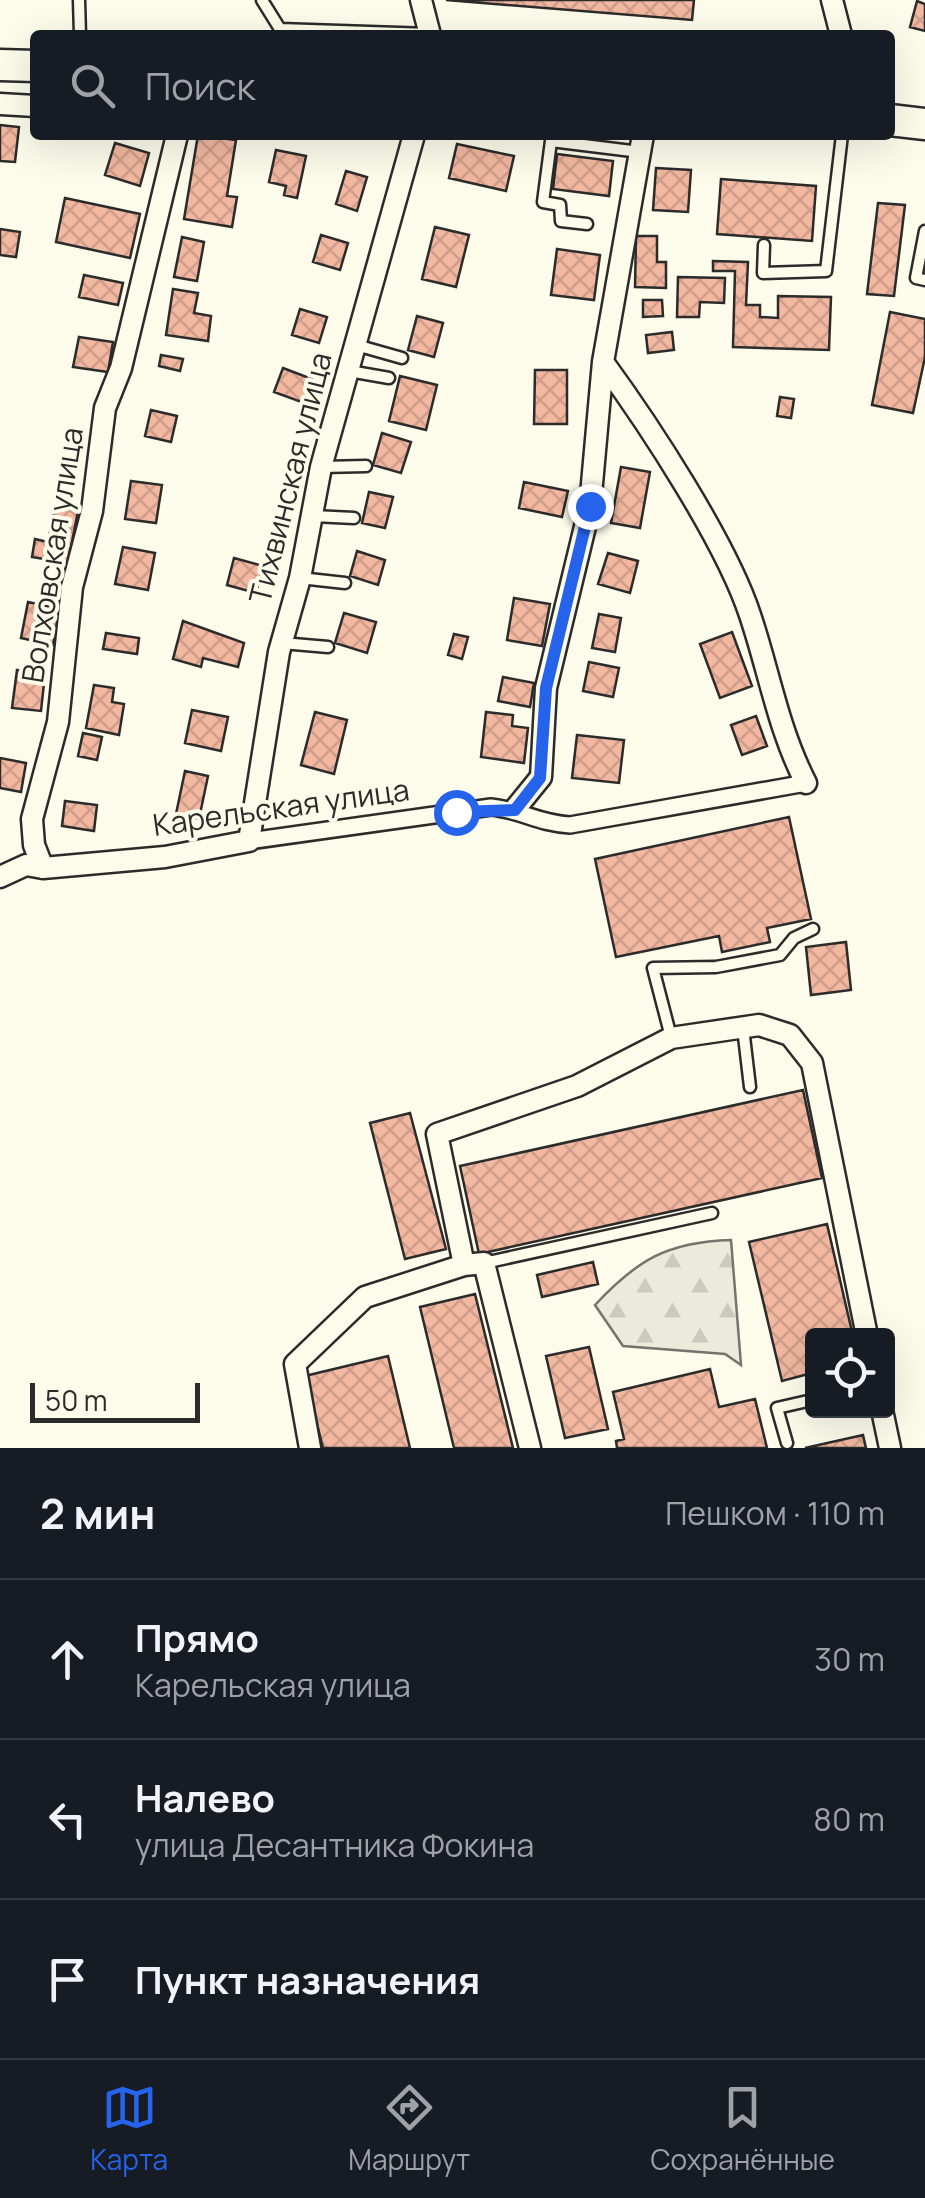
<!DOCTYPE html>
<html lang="ru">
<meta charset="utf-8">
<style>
body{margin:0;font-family:Manrope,sans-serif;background:#20242c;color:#f1f3f6}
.controls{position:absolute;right:30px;bottom:30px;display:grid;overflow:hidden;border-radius:10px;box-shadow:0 10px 40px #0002}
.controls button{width:90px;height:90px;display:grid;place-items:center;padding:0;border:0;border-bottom:2px solid #363941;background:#171b24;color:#f1f3f6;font:50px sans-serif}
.scale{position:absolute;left:30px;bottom:25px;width:170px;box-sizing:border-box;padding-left:10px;border:5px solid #2b2b2b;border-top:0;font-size:28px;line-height:35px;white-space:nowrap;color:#2b2b2b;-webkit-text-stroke:8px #fdfbea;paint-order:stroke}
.stop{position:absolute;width:30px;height:30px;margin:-22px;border:8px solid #2563eb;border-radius:50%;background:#fff}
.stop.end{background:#2563eb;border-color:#fff;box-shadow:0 2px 10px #0008}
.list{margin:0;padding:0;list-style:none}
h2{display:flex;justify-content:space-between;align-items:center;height:130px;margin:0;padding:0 40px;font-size:42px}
h2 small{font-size:32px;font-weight:400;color:#9ea1a6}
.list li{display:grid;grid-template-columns:65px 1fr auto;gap:30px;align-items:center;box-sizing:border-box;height:160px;padding:0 40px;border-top:2px solid #363941}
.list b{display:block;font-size:38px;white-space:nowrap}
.list p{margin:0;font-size:32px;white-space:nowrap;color:#9ea1a6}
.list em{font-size:32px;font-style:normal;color:#9ea1a6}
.icon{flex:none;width:55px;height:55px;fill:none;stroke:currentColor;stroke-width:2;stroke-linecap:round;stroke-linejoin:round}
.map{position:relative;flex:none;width:925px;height:1448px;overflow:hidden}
.search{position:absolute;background:#171b24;box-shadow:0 10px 40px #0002;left:30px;right:30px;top:30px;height:110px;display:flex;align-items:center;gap:25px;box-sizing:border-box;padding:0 35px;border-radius:10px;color:#9ea1a6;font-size:38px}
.sheet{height:610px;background:#171b24}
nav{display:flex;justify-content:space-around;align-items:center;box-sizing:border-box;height:140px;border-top:2px solid #363941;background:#171b24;font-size:28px;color:#9ea1a6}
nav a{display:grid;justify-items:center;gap:5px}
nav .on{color:#2563eb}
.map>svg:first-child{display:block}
.forest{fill:url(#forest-firs);stroke:#74746e;stroke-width:2.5}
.building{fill:url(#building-cross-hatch);stroke:#2b2b2b;stroke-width:2.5}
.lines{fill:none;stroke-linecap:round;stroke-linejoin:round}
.service-casing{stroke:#2b2b2b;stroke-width:15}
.pedestrian-casing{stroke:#2b2b2b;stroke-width:20}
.minor-casing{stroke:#2b2b2b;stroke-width:25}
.secondary-casing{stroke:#2b2b2b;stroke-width:35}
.service{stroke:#fdfbea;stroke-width:10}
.pedestrian{stroke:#fdfbea;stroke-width:15}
.minor{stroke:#fdfbea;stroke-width:20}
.secondary{stroke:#fdfbea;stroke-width:30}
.route{stroke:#2563eb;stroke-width:12}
.labels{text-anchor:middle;stroke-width:8;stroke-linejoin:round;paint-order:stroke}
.street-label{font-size:30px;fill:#2b2b2b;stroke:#fdfbea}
</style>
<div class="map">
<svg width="925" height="1448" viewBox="0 0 925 1448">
<defs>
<pattern id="forest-firs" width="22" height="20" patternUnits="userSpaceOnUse" patternTransform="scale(2.5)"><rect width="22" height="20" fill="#ecebdb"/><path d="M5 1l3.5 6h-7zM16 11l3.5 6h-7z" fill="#cbcabc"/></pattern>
<pattern id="building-cross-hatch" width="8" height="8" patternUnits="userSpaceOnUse" patternTransform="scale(2.5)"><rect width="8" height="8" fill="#f2b8a0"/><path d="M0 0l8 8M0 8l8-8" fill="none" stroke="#d09e8a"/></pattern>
</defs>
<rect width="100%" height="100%" fill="#fdfbea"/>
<path class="forest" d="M731,1240L741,1365L725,1354L623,1346L595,1305C637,1260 667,1242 731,1240Z"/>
<path class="building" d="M446,0H694L692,20Z
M917,1L925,4V31L910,27Z
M0,125L19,127L15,162L0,161Z
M198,135L236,140L227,196L237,197L232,227L184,219Z
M115,143L149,153L140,186L105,175Z
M457,144L514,156L506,191L449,178Z
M276,150L306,156L297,198L284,195L286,186L269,182Z
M557,154L613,161L609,196L553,189Z
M656,168L691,170L688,212L653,210Z
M346,171L367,177L357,211L336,204Z
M721,179L816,186L812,241L717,234Z
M65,198L140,214L130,258L56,242Z
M878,203L905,205L894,296L867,294Z
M435,227L469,235L456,287L422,279Z
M0,229L20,232L16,257L0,255Z
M321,235L348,243L340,270L313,262Z
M636,236H657V262H666V288L635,287Z
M182,237L204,242L197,281L174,277Z
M557,249L600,255L594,300L551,295Z
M713,261L748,262L746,305H760V317L778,318V296L831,297L829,350L733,347L735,271H713Z
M84,275L123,283L118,305L79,297Z
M678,277L725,278L724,303L700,302L699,317H677Z
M173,289L198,293L194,313L211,316L208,341L166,335Z
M643,300H662L663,316L643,317Z
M300,309L327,317L319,343L292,335Z
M890,312L925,319V357L913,413L872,405Z
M417,316L443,323L434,357L408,350Z
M672,332L674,350L648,353L646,335Z
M79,337L113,342L108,372L73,367Z
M161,355L183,359L180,371L159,366Z
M283,368L312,379L304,403L274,392Z
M535,370H567V424H534Z
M400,376L437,385L426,430L389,421Z
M780,397L794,399L791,418L777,416Z
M151,410L177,416L171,442L145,436Z
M382,433L411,442L401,473L373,465Z
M621,467L650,472L640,528L611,523Z
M131,481L162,485L156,523L125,519Z
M524,482L568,491L562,517L519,508Z
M369,492L393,497L385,528L362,523Z
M55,506L78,511L68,563L32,557L35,539L48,542Z
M123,547L155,553L148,590L115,584Z
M357,551L385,560L378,585L350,576Z
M608,553L638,561L630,593L598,584Z
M234,558L263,566L256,593L227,585Z
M514,598L550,604L542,646L507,640Z
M28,602L60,609L53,645L21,638Z
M344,613L376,622L367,653L335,643Z
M599,614L621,618L615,652L592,648Z
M183,621L244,643L238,667L203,658L201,667L173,659Z
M732,632L752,686L720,698L700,644Z
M106,633L139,638L137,654L103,649Z
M454,634L468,637L462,659L448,655Z
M589,662L619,668L613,697L583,691Z
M17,670L45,674L41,711L12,708Z
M503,677L534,683L530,707L498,701Z
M94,685L114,688L112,702L124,704L119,735L86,728Z
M192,710L228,717L221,751L185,743Z
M315,712L347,720L334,774L301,765Z
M486,712L513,715L512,726L528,728L524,763L481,757Z
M756,716L767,746L742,755L731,725Z
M83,733L102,737L97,760L78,756Z
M577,735L624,740L619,783L572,778Z
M0,758L26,763L21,792L0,788Z
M185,771L208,776L199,819L176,814Z
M65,801L97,805L94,831L62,826Z
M789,817L811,919L767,928L770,942L722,952L719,936L616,957L595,859Z
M846,942L851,990L811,995L806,947Z
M803,1090L822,1178L479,1254L460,1166Z
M410,1113L446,1249L405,1259L370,1123Z
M827,1224L853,1336H812V1373L782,1381L749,1242Z
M593,1262L598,1284L542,1297L537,1275Z
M475,1294L513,1448H454L420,1307Z
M589,1347L608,1429L565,1438L546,1356Z
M388,1356L410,1448H323L305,1376Z
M710,1369L719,1407L755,1399L767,1448H617L616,1441L624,1439L613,1392Z
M863,1435L866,1448H805Z"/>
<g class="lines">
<g class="service-casing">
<path id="service" d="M79,0L80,35
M262,0L280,29L429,34
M587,224L561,221L560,205L543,202L551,141L640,152
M925,231L916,278L925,280
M764,245L763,273L826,271L842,135
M356,345L402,358
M349,371L389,378
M322,467L366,466
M313,516L354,518
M300,578L345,583
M282,643L328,647
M743,1028L750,1087
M671,1037L653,968L716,967L780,955L794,938L813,929
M484,1263L712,1213
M787,1443L777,1408L812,1400"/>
</g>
<g class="pedestrian-casing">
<path id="pedestrian" d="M249,841L491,807C522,810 537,823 570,825L806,783"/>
</g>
<g class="minor-casing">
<path id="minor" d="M421,0L430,35
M832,0L841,35
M0,104L35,106
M603,362C649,425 726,542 750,615C769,671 778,729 806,783
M515,809L541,777L546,688L590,506L603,362L643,135
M43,868L34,845L32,819L58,722L72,587L92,511L105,408L121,368L177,135
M0,877L26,865L43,868L165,857L249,841L279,652L300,578L321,467L414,135
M464,1265L484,1263L530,1448
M882,1410L890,1448
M310,1448L295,1364L365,1297L464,1265L437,1134L577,1086L671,1038L759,1025L790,1035L812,1063L867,1336"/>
</g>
<g class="secondary-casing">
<path id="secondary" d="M0,65L35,66
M890,120L925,124"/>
</g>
<use href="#service" class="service"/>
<use href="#pedestrian" class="pedestrian"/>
<use href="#minor" class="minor"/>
<use href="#secondary" class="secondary"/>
</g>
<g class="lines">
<path class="route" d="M456,812L515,810L540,778L546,688L590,506"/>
</g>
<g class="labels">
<g class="street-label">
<text transform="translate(291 478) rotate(-76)" y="10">Тихвинская улица</text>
<text transform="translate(53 555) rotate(-81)" y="10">Волховская улица</text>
<text transform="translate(281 808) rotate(-8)" y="10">Карельская улица</text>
</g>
</g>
</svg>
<div class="controls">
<button><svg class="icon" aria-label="locate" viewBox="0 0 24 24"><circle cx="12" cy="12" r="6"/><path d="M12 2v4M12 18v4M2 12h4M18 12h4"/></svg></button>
</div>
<div class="scale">50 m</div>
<div class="stop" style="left:456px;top:812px"></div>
<div class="stop end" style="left:590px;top:506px"></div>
<div class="search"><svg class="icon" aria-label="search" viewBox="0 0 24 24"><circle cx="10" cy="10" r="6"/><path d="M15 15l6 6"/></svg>Поиск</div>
</div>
<section class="sheet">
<h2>2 мин<small>Пешком · 110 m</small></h2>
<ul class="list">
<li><svg class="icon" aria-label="ahead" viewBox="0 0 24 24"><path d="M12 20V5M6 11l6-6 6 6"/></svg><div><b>Прямо</b><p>Карельская улица</p></div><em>30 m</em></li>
<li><svg class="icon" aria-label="left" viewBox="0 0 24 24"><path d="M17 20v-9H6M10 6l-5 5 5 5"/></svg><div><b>Налево</b><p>улица Десантника Фокина</p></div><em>80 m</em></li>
<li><svg class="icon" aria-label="arrive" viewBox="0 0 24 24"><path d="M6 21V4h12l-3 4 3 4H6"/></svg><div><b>Пункт назначения</b></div></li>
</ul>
</section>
<nav>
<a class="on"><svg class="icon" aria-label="map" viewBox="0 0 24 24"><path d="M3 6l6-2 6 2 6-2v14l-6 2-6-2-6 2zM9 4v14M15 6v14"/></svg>Карта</a>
<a><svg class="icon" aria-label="directions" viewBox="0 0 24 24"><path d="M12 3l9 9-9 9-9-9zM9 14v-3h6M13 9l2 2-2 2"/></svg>Маршрут</a>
<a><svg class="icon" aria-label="saved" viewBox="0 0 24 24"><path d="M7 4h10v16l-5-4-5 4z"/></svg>Сохранённые</a>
</nav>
